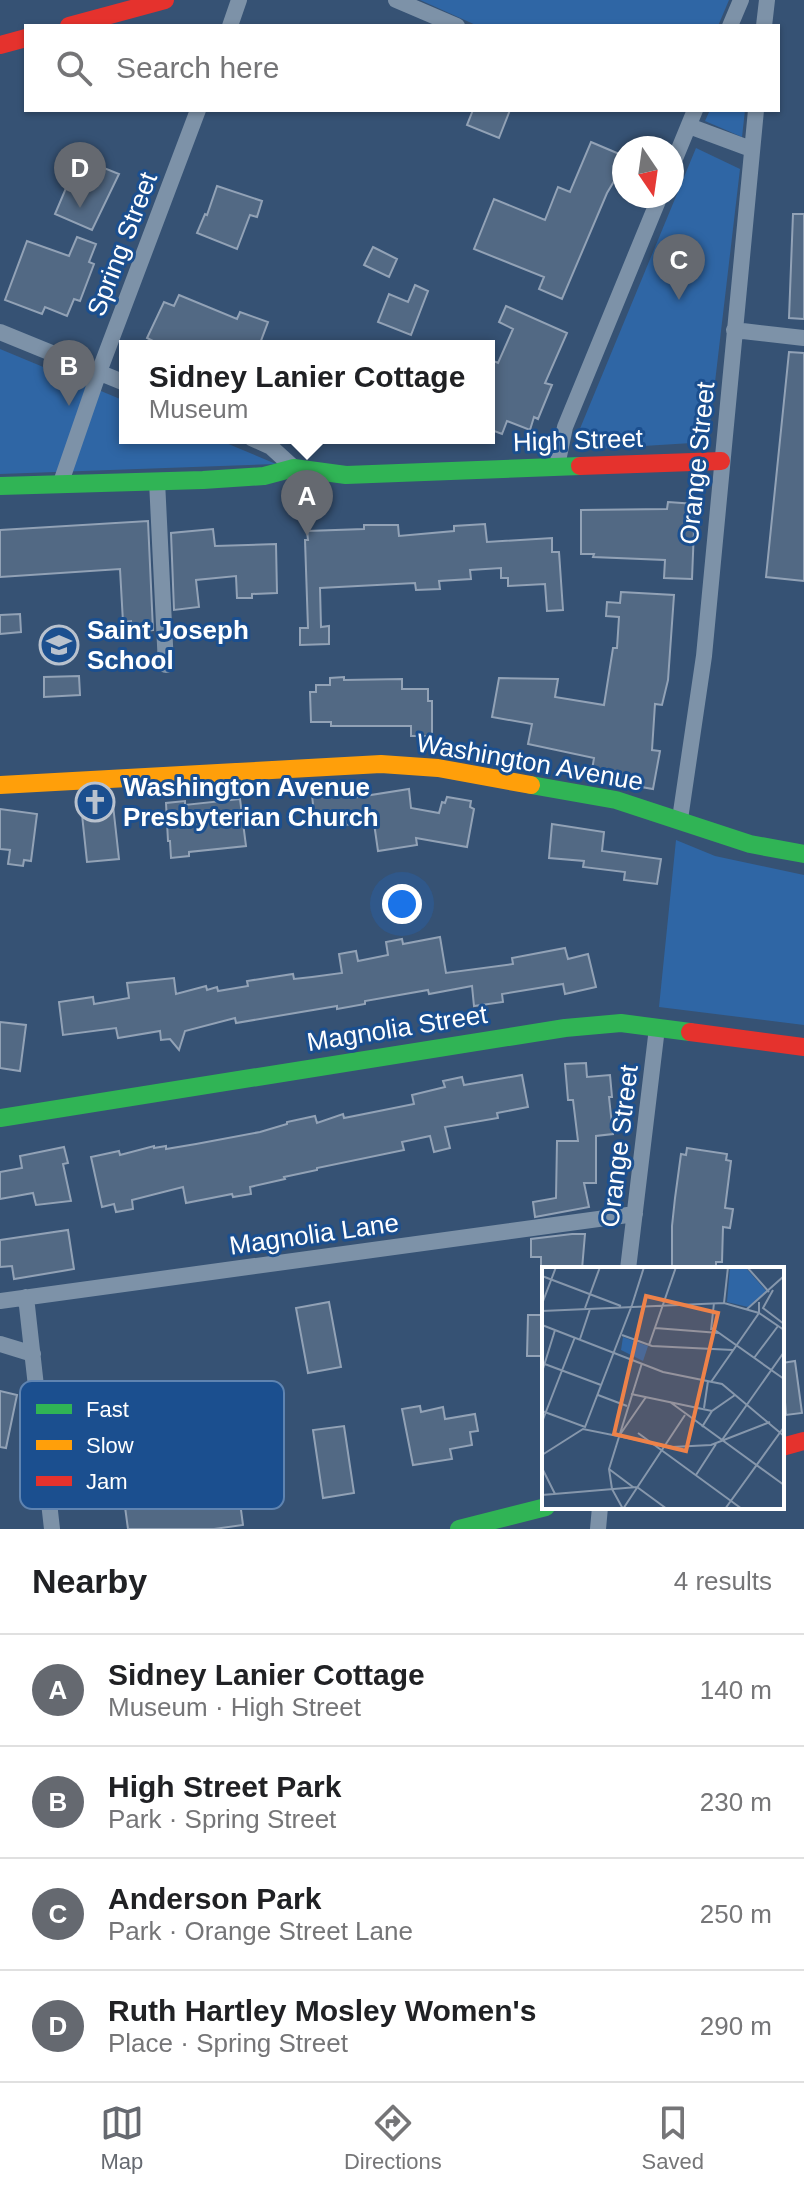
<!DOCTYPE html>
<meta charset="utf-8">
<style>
body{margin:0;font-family:Arial,sans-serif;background:#f6f6f6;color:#202124}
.compass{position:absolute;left:612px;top:136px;width:72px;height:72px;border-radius:50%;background:#fff;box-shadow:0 2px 6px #0004;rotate:167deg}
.you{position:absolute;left:402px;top:904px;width:28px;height:28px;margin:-20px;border:6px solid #fff;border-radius:50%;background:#1a73e8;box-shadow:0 0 0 12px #1a73e833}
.badge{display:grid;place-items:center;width:52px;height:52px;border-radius:50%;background:#656970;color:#fff;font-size:26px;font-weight:700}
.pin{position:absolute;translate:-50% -66px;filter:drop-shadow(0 2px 4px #0008)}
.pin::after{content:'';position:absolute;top:42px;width:28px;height:24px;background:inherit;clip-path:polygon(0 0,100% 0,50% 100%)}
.popup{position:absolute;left:119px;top:340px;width:376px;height:104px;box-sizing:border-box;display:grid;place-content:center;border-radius:0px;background:#fff;filter:drop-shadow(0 2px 6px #0005);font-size:26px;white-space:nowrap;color:#757577}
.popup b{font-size:30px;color:#202124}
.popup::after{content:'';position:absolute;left:50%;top:100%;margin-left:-16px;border:16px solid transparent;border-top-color:#fff}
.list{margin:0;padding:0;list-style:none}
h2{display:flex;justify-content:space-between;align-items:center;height:104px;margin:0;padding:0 32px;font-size:34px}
h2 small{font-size:26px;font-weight:400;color:#757577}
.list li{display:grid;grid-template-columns:52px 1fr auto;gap:24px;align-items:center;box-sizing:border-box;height:112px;padding:0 32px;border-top:2px solid #e0e0e0}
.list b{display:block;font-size:30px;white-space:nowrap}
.list p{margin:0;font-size:26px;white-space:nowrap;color:#757577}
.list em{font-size:26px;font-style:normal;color:#757577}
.icon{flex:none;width:44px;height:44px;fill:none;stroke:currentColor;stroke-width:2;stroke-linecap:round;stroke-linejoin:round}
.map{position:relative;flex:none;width:804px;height:1529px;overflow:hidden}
.search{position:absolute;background:#fff;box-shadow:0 2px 6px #0004;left:24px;right:24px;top:24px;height:88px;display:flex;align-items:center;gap:20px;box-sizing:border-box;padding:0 28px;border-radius:0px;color:#757577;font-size:30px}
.sheet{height:552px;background:#fff}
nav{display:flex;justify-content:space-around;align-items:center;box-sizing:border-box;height:112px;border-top:2px solid #e0e0e0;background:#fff;font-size:22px;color:#757577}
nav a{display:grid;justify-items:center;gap:4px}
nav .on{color:#656970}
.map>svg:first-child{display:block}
.green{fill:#2f66a5}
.building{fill:#526984;stroke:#92a2b6;stroke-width:2}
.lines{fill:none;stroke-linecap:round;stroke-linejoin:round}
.street{stroke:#7d92a8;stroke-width:16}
.fast{stroke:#30b455;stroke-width:18}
.slow{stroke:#ff9f0a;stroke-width:18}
.jam{stroke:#e5322d;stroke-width:18}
.labels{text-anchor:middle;stroke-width:6;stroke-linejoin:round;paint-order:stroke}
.street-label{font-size:26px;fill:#fff;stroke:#1b4f8f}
.poi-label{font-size:26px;font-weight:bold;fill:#fff;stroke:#1b4f8f;text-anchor:start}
.inset-road{fill:none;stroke:#8697ac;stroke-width:2}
.view{fill:#ee8249;fill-opacity:0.15;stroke:#ee8249;stroke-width:4}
.inset-edge{fill:none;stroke:#fff;stroke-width:4}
.key{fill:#1b4f8f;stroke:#5f84b1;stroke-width:2}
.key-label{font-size:22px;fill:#fff}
</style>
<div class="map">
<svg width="804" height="1529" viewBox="0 0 804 1529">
<rect width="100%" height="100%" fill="#365274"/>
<path class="green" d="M420,0H729L718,26H478Z
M710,110H745L742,137L705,121Z
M696,148L740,169L708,442L595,449L585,444L579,431Z
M0,349L125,401V438H214L276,464L0,474Z
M676,840L715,856L804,875V1025L659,1007Z"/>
<path class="building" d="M473,110H510L499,138L467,125Z
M591,142L624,156V181L616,178L607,193L562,299L539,289L544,277L474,249L494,199L545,220L558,187L570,192Z
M84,160L119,174L92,230L55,214L66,188L72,191Z
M217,186L262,201L257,217L250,215L237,249L197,233L205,214L207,215Z
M793,214H804V319L789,318Z
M77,237L96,244L89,262L94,264L80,301L74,299L67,316L45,307L42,314L5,300L27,241L69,256Z
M373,247L397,259L389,277L364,265Z
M415,285L428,291L411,335L378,322L389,294L408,302Z
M179,295L237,319L240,312L268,322L259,346H163L147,338L164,302L174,306Z
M506,306L567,333L545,383L552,385L538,419L534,417L530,430L507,421L502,434L489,429V359L498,363L513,329L499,322Z
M789,352L804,353V581L766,577Z
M668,502L695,504L692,579L664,578L665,560L593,557L594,554H581V510L667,509Z
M148,521L153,630L132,632L131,621L123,622L120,569L0,577V530Z
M485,524L487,542L552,538V552H559L563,610L547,611L545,584L508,586V578H501V568L470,570L471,579L439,581L440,589L416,590L415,583L320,588L321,627L329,626V644L300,645V628H308L305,540H308L307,531L364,529V525H398L399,536L454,531V526Z
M213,529L215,546L276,544L277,593L252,594V598H237L236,576L196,580L199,607L174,610L171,533Z
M621,592L674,595L668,680L662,705L655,704L652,750L660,751L653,789L612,782L614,774L592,770L594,758L528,744L532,724L492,717L499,678L558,679L555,697L604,705L613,648H617L619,617L606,616L607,602L620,603Z
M20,614L21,632L0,634V615Z
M79,676L80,695L44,697V677Z
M344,677V680L402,679V689H428V701H432V736H411V726H331V722H311L310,692H316V685H330V678Z
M334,784V787L357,785L358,797L409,789L411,808L439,813L442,802L445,803L447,797L471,801L470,807L474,809L467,847L416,838L417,845L378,851L374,823L346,825V821L315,823L311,786Z
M112,796L119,859L87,862L81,805L89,804V798Z
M240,799L246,846L189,852V856L171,858L170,841H168L166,803L185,801V805Z
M0,809L37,814L31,861L24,860L23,866L8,864L10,850L0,849Z
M552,824L604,832L602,851L661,859L657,884L624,880L625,872L583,867L584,861L549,858Z
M440,937L446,973L513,964L512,958L565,948L568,959L588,954L596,987L565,994L563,984L502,994L503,1002L474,1006L472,986L429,994L428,990L365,1001V1004L337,1009V1006L236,1023L235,1018L185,1031L179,1050L170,1039L161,1040L160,1031L118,1038L116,1028L63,1035L59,1002L93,997L94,1004L129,998L127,983L174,978L176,994L206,986L207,990L217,987L218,991L248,986L247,981L293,974L294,979L312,977L342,973L339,954L356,951L358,961L388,955L386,942L402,939L403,944Z
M0,1022L26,1025L20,1071L0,1068Z
M586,1063L587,1077L610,1075L612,1097H609L613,1134L596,1136V1183H584L589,1207L535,1217L533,1202L556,1198L557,1141H578L573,1100H568L565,1064Z
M522,1075L528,1107L497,1113L498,1118L445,1127L450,1148L434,1152L430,1136L402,1142L404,1150L317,1168V1170L284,1177L285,1179L250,1187L251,1194L233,1197L232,1194L186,1203L183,1187L132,1200L133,1209L116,1212L114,1204L102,1207L91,1157L119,1151L120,1155L154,1146V1148L166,1146V1149L196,1144L260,1132L287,1124V1122L315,1116L317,1123L343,1114L344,1118L414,1104L412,1095L445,1087L443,1081L462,1077L464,1085Z
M64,1147L68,1163L63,1164L71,1201L36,1205L33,1193L0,1199V1172L22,1168L20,1156Z
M687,1148L727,1154L726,1160L731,1161L725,1208L733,1209L730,1228L723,1227L722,1262H716V1269H672V1226L675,1198L681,1154L686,1155Z
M68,1230L74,1269L14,1279L12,1266L0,1267V1240Z
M572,1234H585L582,1269H541V1257H531V1239Z
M329,1302L341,1367L308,1373L296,1308Z
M528,1315H544V1356H527Z
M795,1361L802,1413L786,1415L782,1363Z
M224,1381L243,1525L214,1529H128L110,1396Z
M0,1391L17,1395L6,1448L0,1447Z
M420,1406L421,1412L443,1407L445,1419L475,1414L478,1431L470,1432L472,1445L450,1449L452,1459L413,1465L402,1409Z
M344,1426L354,1493L323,1498L313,1430Z"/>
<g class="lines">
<path class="street" d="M396,0L457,26
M230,26L239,0
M730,26L741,0
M764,26L767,0
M689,126L751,149
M672,166L695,110
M734,330L804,338
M0,332L125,383
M251,438L271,447L294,468
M557,466L565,427L660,196
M157,481L166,665
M60,485L99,372L198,110
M680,819L704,656L756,110
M628,1269L657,1028
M26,1297L52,1529
M0,1301L635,1214
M0,1344L33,1354
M598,1529L600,1507"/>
<path class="fast" d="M0,486L203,480L264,476L294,468L346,475L580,466
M531,785L616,800L750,844L804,854
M0,1118L565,1028L621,1023L690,1032
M459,1529L546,1507"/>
<path class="slow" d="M0,785L381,764L438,768L531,785"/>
<path class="jam" d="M69,26L165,0
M0,45L26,38
M580,466L721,461
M690,1032L804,1047
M782,1447L804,1441"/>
</g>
<defs>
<g id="school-ring" transform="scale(2)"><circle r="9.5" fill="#1b4f8f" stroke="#b9c2ce" stroke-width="1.5"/><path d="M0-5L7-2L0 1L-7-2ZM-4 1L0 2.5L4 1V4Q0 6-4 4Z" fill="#b9c2ce"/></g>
<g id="church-ring" transform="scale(2)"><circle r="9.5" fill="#1b4f8f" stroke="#b9c2ce" stroke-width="1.5"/><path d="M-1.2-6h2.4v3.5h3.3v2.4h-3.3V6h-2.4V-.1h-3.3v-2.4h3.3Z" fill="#b9c2ce"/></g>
</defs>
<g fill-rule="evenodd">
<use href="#school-ring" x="59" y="645"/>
<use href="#church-ring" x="95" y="802"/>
</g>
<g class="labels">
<g class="street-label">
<text transform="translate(122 244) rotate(-69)" y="9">Spring Street</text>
<text transform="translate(578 440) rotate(-2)" y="9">High Street</text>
<text transform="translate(697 463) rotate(-84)" y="9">Orange Street</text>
<text transform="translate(530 762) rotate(10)" y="9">Washington Avenue</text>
<text transform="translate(397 1028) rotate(-9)" y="9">Magnolia Street</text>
<text transform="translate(619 1146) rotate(-83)" y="9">Orange Street</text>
<text transform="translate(314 1234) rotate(-8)" y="9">Magnolia Lane</text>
</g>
<g class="poi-label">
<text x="87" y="639">Saint Joseph<tspan x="87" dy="30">School</tspan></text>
<text x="123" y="796">Washington Avenue<tspan x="123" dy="30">Presbyterian Church</tspan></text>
</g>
</g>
<g transform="translate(542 1267)">
<rect width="242" height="242" fill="#365274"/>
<path d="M188,0H203L225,25L206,40L185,35ZM81,70L106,79L101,94L79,83Z" fill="#2f66a5"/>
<path class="inset-road" d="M205,0L227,25M0,9L79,39M231,23L221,41L242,57M182,36L186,0M0,37L14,0M90,38L102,0M43,41L58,0M205,42L242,9M0,44L182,36L217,46L242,63M0,58L121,105L180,117L242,169M113,61L177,66M170,61L242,112M169,63L172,36M80,68L110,79L191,83M38,72L48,42M107,78L134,0M212,91L236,59M0,96L59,118M0,105L13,63M169,115L217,46V35M89,127L170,144M56,128L85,139M128,135L242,218M162,141L166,114M0,144L43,160L90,38M0,155L33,70M160,160L170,144L193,128M96,166L200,242M77,169L104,130M180,173L242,85M0,188L41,162L130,180L169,178L228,155M0,201L13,227M67,202L91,220M154,208L174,177M0,228L95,220L125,242M81,242L70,222L67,202L100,96M81,242L143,148M183,242L242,160"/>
<path class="view" d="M104,29L176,46L144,184L72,167Z"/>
<rect width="242" height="242" class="inset-edge"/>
</g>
<rect x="20" y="1381" width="264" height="128" rx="12" class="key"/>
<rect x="36" y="1404" width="36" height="10" fill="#30b455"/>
<rect x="36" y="1440" width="36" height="10" fill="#ff9f0a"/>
<rect x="36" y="1476" width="36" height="10" fill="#e5322d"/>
<g class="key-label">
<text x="86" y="1417">Fast</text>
<text x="86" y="1453">Slow</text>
<text x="86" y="1489">Jam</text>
</g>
</svg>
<svg class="compass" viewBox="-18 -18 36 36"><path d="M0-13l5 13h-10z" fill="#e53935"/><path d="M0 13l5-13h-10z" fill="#757577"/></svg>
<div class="you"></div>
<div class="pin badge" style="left:307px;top:536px">A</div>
<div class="popup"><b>Sidney Lanier Cottage</b>Museum</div>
<div class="pin badge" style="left:69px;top:406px">B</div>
<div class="pin badge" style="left:679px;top:300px">C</div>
<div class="pin badge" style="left:80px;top:208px">D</div>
<div class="search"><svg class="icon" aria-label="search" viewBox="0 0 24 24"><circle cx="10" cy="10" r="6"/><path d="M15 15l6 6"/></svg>Search here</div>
</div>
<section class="sheet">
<h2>Nearby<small>4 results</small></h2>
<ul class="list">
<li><span class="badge">A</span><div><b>Sidney Lanier Cottage</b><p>Museum · High Street</p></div><em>140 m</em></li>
<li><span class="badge">B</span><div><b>High Street Park</b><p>Park · Spring Street</p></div><em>230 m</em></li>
<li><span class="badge">C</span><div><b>Anderson Park</b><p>Park · Orange Street Lane</p></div><em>250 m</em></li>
<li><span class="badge">D</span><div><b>Ruth Hartley Mosley Women's</b><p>Place · Spring Street</p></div><em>290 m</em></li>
</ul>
</section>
<nav>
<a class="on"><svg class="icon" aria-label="map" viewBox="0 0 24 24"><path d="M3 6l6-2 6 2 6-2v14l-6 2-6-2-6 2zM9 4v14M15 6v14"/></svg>Map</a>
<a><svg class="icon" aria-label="directions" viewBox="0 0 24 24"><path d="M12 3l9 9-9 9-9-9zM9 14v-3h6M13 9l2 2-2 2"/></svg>Directions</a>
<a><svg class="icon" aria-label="saved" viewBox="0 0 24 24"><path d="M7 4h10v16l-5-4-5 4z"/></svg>Saved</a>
</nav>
